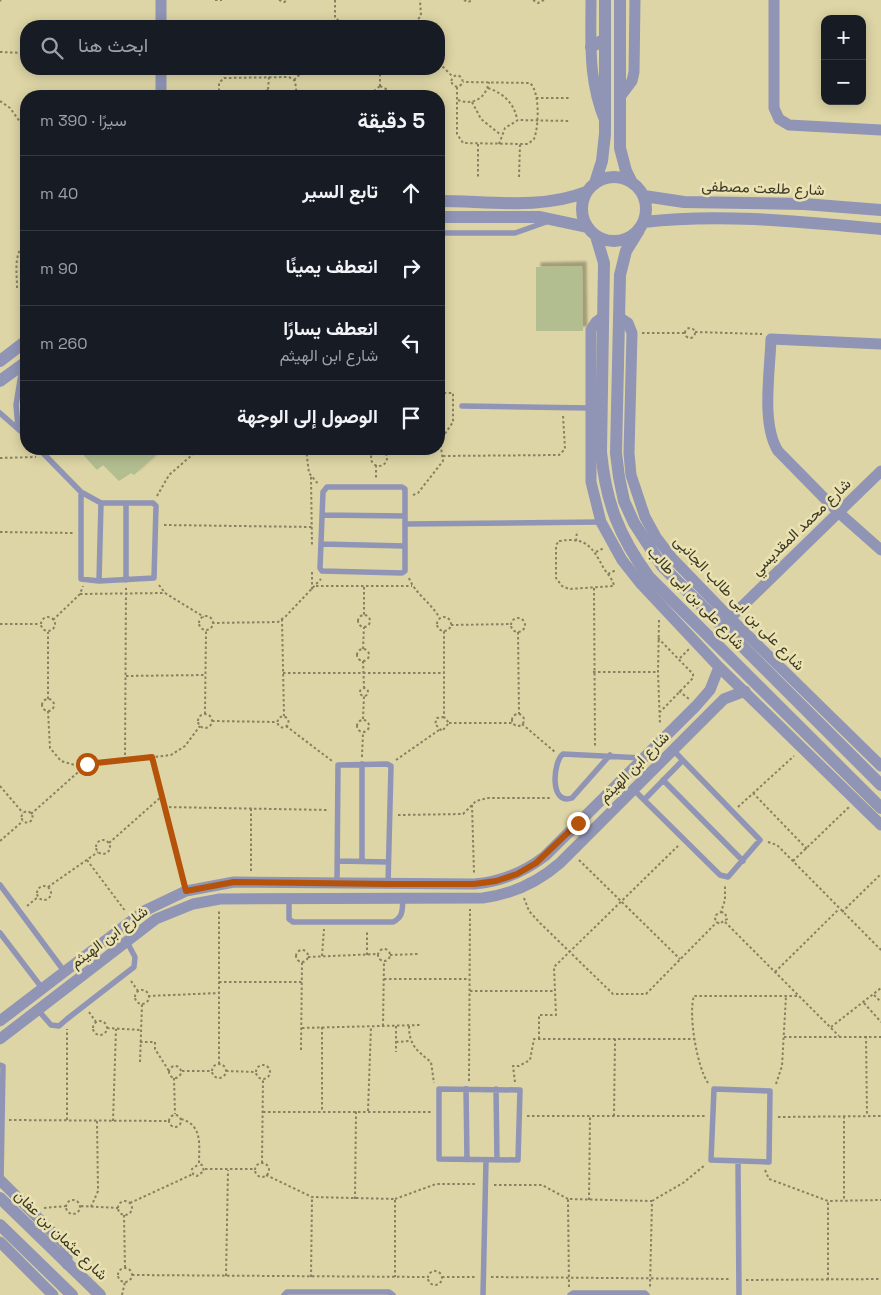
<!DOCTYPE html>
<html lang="ar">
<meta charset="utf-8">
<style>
body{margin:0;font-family:"Space Grotesk",Vazirmatn,sans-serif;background:#20242c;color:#f1f3f6;direction:rtl}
.controls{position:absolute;right:15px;top:15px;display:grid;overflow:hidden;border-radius:10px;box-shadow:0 2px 12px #0003}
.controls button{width:45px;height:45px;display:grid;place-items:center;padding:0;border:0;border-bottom:1px solid #363941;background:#171b24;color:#f1f3f6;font:25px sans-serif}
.stop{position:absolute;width:15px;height:15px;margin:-11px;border:4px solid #b45309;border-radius:50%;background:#fff}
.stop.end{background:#b45309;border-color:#fff;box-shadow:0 1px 5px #0008}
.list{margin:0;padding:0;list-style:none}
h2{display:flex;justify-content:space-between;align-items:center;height:65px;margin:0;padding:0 20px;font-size:21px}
h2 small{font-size:16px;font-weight:400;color:#9ea1a6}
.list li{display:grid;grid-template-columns:32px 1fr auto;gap:15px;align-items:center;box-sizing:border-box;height:75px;padding:0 20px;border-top:1px solid #363941}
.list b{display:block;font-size:19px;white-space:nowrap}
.list p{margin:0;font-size:16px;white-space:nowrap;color:#9ea1a6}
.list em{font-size:16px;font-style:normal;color:#9ea1a6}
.icon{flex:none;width:28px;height:28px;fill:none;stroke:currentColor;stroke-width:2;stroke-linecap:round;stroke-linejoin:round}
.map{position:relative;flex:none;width:881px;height:1295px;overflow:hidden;direction:ltr}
.search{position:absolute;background:#171b24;box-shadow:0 2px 12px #0003;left:20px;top:20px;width:425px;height:55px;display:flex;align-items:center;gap:12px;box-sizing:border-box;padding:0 18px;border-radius:20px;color:#9ea1a6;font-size:19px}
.panel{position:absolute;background:#171b24;box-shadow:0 2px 12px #0003;left:20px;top:90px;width:425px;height:365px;border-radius:20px;direction:rtl}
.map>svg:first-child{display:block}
.building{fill:#b2be90;filter:url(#shadow)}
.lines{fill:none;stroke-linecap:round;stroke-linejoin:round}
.path{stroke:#868160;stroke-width:2;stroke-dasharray:2.5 2.5;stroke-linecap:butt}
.service{stroke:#9094b5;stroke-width:5.5}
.minor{stroke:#9094b5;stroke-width:11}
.tertiary{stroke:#9094b5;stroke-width:12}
.route{stroke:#b45309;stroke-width:6}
.labels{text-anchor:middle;stroke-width:5;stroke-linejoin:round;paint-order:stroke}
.street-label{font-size:15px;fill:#3b3825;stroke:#eae2b2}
</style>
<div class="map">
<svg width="881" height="1295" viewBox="0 0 881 1295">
<defs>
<filter id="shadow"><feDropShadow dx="4.5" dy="-4.5" stdDeviation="1" flood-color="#0004"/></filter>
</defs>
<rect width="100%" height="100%" fill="#ddd5a5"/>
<path class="building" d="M582,266L583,331H536V267Z
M78,449H163L134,475L131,473L119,481L103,465L97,470Z"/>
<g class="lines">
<path class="path" d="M215,0H222
M279,0L284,2L288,0
M335,0V18L346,26
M464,0L468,2L473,0
M533,0L538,3L544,0
M0,1L1,0
M411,26L421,16L420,0
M0,52L26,53
M439,63L453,77
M380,69V86
M451.5 81a5.5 5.5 0 1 1 11 0a5.5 5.5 0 1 1-11 0Z
M269,77L268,90L272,96
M294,80L305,69
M380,86L386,89L385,96
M457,87V134L463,143L520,144H528L534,139C539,126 540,92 530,83L463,82
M488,88C503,93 514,103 517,119
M219,96V83L224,78L289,77L295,81L297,96
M252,96L268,90
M375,96L374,91L380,86
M536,98H569
M458,100C473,106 486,98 489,82
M0,101L10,108L26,130
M472,102L481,119L501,135
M478,144V177
M499,144L505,128L518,120L570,121
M519,177L520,144
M17,288C17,271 13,254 26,242
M685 333a5 5 0 1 1 10 0a5 5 0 1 1-10 0Z
M695,332L762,334
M642,333H685
M201,449H209
M229,449H260
M306,449L309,473L319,485
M371 458a8 8 0 1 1 16 0a8 8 0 1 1-16 0Z
M443,456L559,455L565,449L563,415
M0,458L36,457
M376,465V478
M311,477L312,547
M413,495L418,493L443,461L440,441L453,422V393H439
M157,496L169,475L199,449
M164,525L312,527
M0,532L73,533
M559,541C586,537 592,546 604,569C608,574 613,580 614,586L569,589L562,586L556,578V545Z
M576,541L577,531
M596,552L604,548
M312,572V590
M608,574L616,570
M409,578C415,594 432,603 440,619
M159,585L165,593
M316,586H412
M364,587V615
M594,588L595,747
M80,594L165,593L204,617
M358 621a6 6 0 1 1 12 0a6 6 0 1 1-12 0Z
M199 623a7 7 0 1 1 14 0a7 7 0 1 1-14 0Z
M41 624a7 7 0 1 1 14 0a7 7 0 1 1-14 0Z
M437 624a7 7 0 1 1 14 0a7 7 0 1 1-14 0Z
M511 625a7 7 0 1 1 14 0a7 7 0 1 1-14 0Z
M282,619L284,716
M53,620L80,594L83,586
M659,620L658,672L660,725
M212,623L278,622L286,616L321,579
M0,624H40
M451,625L511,624
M518,632L519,714
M658,638L693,674V678L660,712
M363,649L364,627
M357 655a6 6 0 1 1 12 0a6 6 0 1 1-12 0Z
M680,658L689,649
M363,661L364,687
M593,672H658
M283,673H444
M126,676L205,675
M360 692a4 4 0 1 1 8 0a4 4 0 1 1-8 0Z
M679,691L689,699
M48,699V632
M42 705a6 6 0 1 1 12 0a6 6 0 1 1-12 0Z
M48,711L50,748L61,761L78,766L171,755L185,746L200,726
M512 720a6 6 0 1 1 12 0a6 6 0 1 1-12 0Z
M205,714L206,630
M198 721a7 7 0 1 1 14 0a7 7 0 1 1-14 0Z
M277.5 722a5.5 5.5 0 1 1 11 0a5.5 5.5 0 1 1-11 0Z
M444,717L437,718L435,724L442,731L449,723L444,717V631
M363,719L364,696
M357 726a6 6 0 1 1 12 0a6 6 0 1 1-12 0Z
M212,721L277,722
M449,723H512
M522,724L555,752
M286,726L332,761
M152,757L183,881
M362,757L363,732
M125,760L126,588
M396,760L439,730
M0,786L23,813
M753,793L807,849
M472,805L474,873
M164,807L329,810
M738,807L794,756
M21.5 817a5.5 5.5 0 1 1 11 0a5.5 5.5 0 1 1-11 0Z
M31,814L85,766
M398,815L463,814L476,801L488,798H552
M96 847a7 7 0 1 1 14 0a7 7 0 1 1-14 0Z
M0,841L23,821
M768,842L777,845L881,950
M109,843L161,797
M87,860L126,912
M579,860L680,959
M793,861L849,807
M251,871V808
M37 893a7 7 0 1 1 14 0a7 7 0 1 1-14 0Z
M48,887L98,852
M524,898L529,911L540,923L613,994H646L717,922
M27,906L38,897
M721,912L725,913L727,919L719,924L715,919L716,915L721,912L725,900V885
M842,912L881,874
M725,922L839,1036
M378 955a6 6 0 1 1 12 0a6 6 0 1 1-12 0Z
M296 956a6 6 0 1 1 12 0a6 6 0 1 1-12 0Z
M367,955V930
M390,955L418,954
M322,956L324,929
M308,957L378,954
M775,972L839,909
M384,979H469
M131,981L138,991
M219,982H302
M135 997a7 7 0 1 1 14 0a7 7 0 1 1-14 0Z
M470,991H555
M874,995L881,1002
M148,996L219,993
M864,1003L881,1022
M89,1012L96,1022
M93 1028a7 7 0 1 1 14 0a7 7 0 1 1-14 0Z
M383,1026L384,961
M396,1026V1052
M409,1026C409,1045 417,1051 431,1062L434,1083
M322,1027V1111
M831,1027L881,988
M107,1028L141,1030
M302,1028L421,1025
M866,1036L867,1116
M784,1037H881
M539,1039V1015H556L554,967L679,845
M140,1042H155V1049L169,1071
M396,1042L410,1041
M301,1050L302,962
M140,1062L142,1004
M219,1064V909
M212 1071a7 7 0 1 1 14 0a7 7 0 1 1-14 0Z
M256 1072a7 7 0 1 1 14 0a7 7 0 1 1-14 0Z
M169 1072a6 6 0 1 1 12 0a6 6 0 1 1-12 0Z
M182,1071H212
M226,1071L256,1072
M174,1078L175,1114
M469,1081L470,909
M515,1082L513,1066H519L530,1060L534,1039H695
M708,1083C697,1067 688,1014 694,996H799
M776,1084L782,1066L786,996
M368,1111L371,1026
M263,1112H431
M169 1121a6 6 0 1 1 12 0a6 6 0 1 1-12 0Z
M527,1116H705
M614,1116L615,1039
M844,1116V1200
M778,1117L881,1116
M181,1119C203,1125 199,1145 199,1164L202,1165L204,1171L197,1176L193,1174L192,1169L199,1164
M9,1120L169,1121
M67,1120V1029
M113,1121L116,1029
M262,1163L263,1078
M255 1170a7 7 0 1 1 14 0a7 7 0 1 1-14 0Z
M205,1169H255
M765,1170L769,1179L828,1201L881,1200
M266,1175L312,1197L395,1199V1277
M494,1185H542L568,1199
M355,1199L356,1111
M395,1199L436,1184H477
M589,1200L590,1116
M66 1207a7 7 0 1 1 14 0a7 7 0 1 1-14 0Z
M652,1201L683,1183L705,1165
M118 1208a7 7 0 1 1 14 0a7 7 0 1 1-14 0Z
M130,1203L193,1174
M81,1206L118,1208
M91,1207L98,1191L97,1120
M44,1208L66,1206
M124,1215L125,1268
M118 1275a7 7 0 1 1 14 0a7 7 0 1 1-14 0Z
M428 1278a7 7 0 1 1 14 0a7 7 0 1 1-14 0Z
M132,1275L428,1277
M226,1276L228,1170
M311,1277L312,1197
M442,1277H476
M491,1277L731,1279
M746,1280L881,1279
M828,1280V1201
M569,1287L568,1199L652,1201L650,1287
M122,1295L125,1282"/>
<path class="service" d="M439,233H515L549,221
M462,406L589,408
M0,413L26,436
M18,427L16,405L22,368
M39,449L81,492L101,503H153L156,506L154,578L99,581L81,579V492
M327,487H402L405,489V571L402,573L322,571L320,568L323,492Z
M126,503V580
M322,515L405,516
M405,524L601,522
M321,544L405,546
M99,581L101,503
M610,755L572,798C549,806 553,761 563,754L643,758
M663,780L743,861
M634,790L720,875L728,877L760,840L673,750
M644,800L682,761
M337,861L388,862
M362,861V764
M337,883L338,765L387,764L391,766L388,884
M0,885L64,971
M289,898V919L293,922H393C404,917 402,909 403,898
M0,933L42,988
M38,1010L51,1025L59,1026L67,1019L134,967L135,957L127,942
M0,1065L3,1066L1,1181
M439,1089L520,1090L518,1160L439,1159Z
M466,1089L467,1160
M496,1089L497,1160
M714,1089L770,1091L769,1162L711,1160Z
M738,1162L739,1295
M284,1295L287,1292H389L393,1295
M483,1295L486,1160
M570,1295L573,1293H645L647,1295"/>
<path class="minor" d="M591,0C591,42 588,81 605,121
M774,0V108L779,119L789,125L881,130
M161,26V0
M161,96V69
M620,97L632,81L634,72L635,0
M603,317L596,322L591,330V482L601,522L622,560L641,584L719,667L881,825
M619,317L628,323L632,333L629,453L631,475L645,517L656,537L672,558L730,618L881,766
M881,344L771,339C770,372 761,424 778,451L838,512L881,550
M725,623L881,471
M0,1021L144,911L186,891L234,882L474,884C501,882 523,873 545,856L696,706L710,690L719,667
M0,1039L156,919L193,904L220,899L483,898C513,894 537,883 560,863L724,699L745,691
M0,1180L67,1247V1264
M0,1242L53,1295"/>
<path class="tertiary" d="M620,0V148L626,171L631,181
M591,47L605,39
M582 209a32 32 0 1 1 64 0a32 32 0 1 1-64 0Z
M595,183L602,161L605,134V0
M644,196L684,202L804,204L881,210
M439,201C487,201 541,210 586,192
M439,217H540L587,227
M644,222C721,213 804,222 881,229
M639,230L626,251L620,275L616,453L619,477L624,501L634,523L662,566L881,785
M596,236L604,263L601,452C606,503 619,536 649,577L881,808
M0,361L26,341
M0,381L26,362
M0,1198L100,1295
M0,1225L72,1295"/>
</g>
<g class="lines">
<path class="route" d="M87,764L152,757L186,891L234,882L388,884H474L496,881L517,874L536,863L578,823"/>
</g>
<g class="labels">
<g class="street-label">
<text transform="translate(763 188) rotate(2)" y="5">شارع طلعت مصطفى</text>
<text transform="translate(801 527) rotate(-44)" y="5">شارع محمد المقديسي</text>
<text transform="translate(696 598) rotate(47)" y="5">شارع على بن ابى طالب</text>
<text transform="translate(739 603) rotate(46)" y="5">شارع على بن ابى طالب الجانبى</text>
<text transform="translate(634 767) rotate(-45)" y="5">شارع ابن الهيثم</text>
<text transform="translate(109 937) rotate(-37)" y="5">شارع ابن الهيثم</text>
<text transform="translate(61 1235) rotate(44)" y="5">شارع عثمان بن عفان</text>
</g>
</g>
</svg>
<div class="controls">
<button>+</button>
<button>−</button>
</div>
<div class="stop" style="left:87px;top:764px"></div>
<div class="stop end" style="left:578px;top:823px"></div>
<div class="search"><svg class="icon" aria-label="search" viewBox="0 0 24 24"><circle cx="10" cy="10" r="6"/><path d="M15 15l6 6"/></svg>ابحث هنا</div>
<section class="panel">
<h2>5 دقيقة<small>سيرًا · 390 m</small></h2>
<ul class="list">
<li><svg class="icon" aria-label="ahead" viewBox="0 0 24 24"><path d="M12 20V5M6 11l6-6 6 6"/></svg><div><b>تابع السير</b></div><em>40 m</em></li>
<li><svg class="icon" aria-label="right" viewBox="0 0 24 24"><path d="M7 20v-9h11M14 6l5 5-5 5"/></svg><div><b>انعطف يمينًا</b></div><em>90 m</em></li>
<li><svg class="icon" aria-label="left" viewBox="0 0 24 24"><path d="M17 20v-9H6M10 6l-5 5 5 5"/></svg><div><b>انعطف يسارًا</b><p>شارع ابن الهيثم</p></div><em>260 m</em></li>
<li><svg class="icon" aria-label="arrive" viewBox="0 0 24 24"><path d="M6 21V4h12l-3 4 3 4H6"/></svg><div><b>الوصول إلى الوجهة</b></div></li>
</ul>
</section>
</div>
